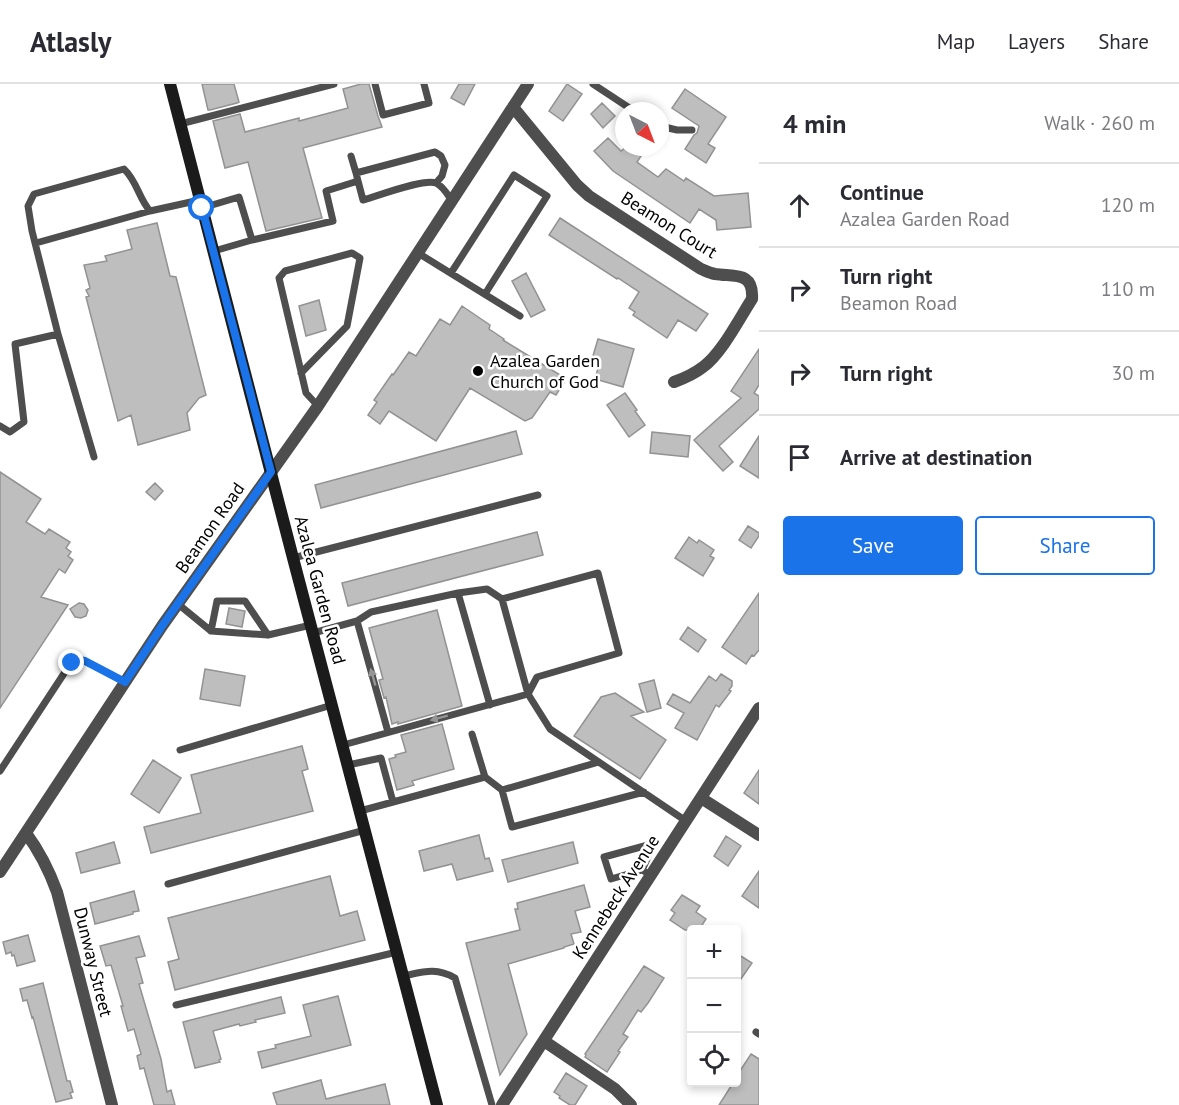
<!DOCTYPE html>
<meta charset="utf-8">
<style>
body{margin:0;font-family:"PT Sans",sans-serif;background:#f2f2f3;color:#2b2b33}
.controls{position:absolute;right:18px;bottom:18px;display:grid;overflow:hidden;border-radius:6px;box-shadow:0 3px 9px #0003}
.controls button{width:54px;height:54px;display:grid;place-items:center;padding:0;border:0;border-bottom:2px solid #e1e1e2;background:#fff;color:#2b2b33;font:30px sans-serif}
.compass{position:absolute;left:615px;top:18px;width:54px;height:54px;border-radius:50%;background:#fff;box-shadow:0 3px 9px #0003;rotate:138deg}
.stop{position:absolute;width:18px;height:18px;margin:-14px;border:4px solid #1a73e8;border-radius:50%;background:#fff}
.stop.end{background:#1a73e8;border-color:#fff;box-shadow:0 2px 6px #0008}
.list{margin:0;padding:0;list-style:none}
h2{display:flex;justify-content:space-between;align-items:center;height:78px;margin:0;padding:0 24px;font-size:26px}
h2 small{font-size:20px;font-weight:400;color:#7c7c81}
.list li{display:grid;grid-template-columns:39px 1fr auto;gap:18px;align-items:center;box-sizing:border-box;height:84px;padding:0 24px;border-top:2px solid #e1e1e2}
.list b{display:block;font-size:22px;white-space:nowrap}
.list p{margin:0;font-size:20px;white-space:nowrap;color:#7c7c81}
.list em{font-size:20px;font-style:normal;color:#7c7c81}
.actions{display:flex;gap:12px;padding:18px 24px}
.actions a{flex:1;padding:14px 0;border:2px solid #1a73e8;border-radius:6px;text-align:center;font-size:21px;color:#1a73e8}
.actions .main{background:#1a73e8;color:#fff}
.icon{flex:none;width:33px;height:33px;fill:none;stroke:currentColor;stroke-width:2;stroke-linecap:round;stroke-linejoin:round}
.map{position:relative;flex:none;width:759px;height:1021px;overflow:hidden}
header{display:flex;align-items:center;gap:36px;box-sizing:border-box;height:84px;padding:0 30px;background:#fff;border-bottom:2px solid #e1e1e2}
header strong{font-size:28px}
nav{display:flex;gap:33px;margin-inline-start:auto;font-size:21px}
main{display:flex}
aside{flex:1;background:#fff}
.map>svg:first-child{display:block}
.building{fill:#bebebe;stroke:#929292;stroke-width:1.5}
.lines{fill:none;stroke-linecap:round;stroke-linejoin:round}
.lane{stroke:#4e4e4e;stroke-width:7}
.street{stroke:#4e4e4e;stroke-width:12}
.secondary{stroke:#1b1b1b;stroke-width:12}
.oneway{fill:#959595}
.route{stroke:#1a73e8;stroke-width:8}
.poi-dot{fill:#000;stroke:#fff;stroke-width:2}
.labels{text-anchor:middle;stroke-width:5;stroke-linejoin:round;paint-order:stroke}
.street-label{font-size:18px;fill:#000;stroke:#fff}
.poi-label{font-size:18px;fill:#000;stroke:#fff;text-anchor:start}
</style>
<header>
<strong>Atlasly</strong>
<nav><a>Map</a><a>Layers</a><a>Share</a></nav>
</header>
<main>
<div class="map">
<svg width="759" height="1021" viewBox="0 0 759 1021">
<rect width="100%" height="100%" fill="#fff"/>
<path class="building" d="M202,0H234L239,18L237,19L210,26H208Z
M361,0H369L378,32L382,43L303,64L322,134L266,147L248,78L225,84L213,37L240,30L245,48L299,34V37L348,24L343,5Z
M459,0H475L464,21L451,14Z
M567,0L582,10L563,37L549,27Z
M685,5L726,33L708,60L715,64L706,79L685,65L694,51L697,49L699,42L672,24Z
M602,19L615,32L603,44L591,30Z
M608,54L621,67L626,63H647L637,78L658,93L666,85L684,97L686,94L714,112L748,109L751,143L717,146L716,136L699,125L690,139L613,87L594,67Z
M560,134L708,230L696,247L678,236L667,254L633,231L635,228L629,224L639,208L618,194L617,195L549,151Z
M157,139L170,192L176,193L206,311L199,314L187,329L190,346L138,361L131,331L118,337L86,213L89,212L86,206L90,204L84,181L107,177L105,172L132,165L127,146Z
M526,189L545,226L531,233L512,197Z
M319,216L326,246L306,252L299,222Z
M462,222L490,241L489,245L504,255L503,256L560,291L559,292L565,297L556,311L550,308L532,334L525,337L470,304L436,357L389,327L380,340L368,331L377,318L374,316L392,290L393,291L409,268L416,272L440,235L450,241Z
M598,255L634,265L623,303L595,295L600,277L592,275Z
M759,265V301L754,309L759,312V325L719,362L733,378L723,387L694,356L741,314L731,307Z
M625,309L637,326L635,327L645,341L629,353L607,321Z
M516,347L522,370L321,424L315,401Z
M652,348L690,352L688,373L650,369Z
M759,352V394L740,382Z
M0,388L41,415L26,438L45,450L49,445L70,458L66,464L71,468L68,472L73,476L65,489L59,485L41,513L68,521L0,624Z
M155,399L163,407L155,416L146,408Z
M748,442L759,449V452L751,464L739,456Z
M537,448L543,471L348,522L342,499Z
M689,453L697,459L699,456L714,466L710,472L714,474L703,492L675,474Z
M759,509V566L754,572L752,571L746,580L722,563Z
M79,519L84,520L88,526L86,532L81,534L75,533L70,525Z
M229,524L245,527L242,543L226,540Z
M437,526L462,622L398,640V638L392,640L386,613L384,614L379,596L383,595L369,544Z
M688,543L706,556L698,568L680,555Z
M205,585L245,592L240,622L200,615Z
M721,590L732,597V602L729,606L731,607L719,623L716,621L697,656L675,644L684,629L667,620L673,610L690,619L709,592L716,597Z
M654,596L661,624L647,628L639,600Z
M615,609L644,628L631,632L666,656L640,695L574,652L601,613Z
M442,640L454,685L412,697L414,701L397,706L389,675L396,673L395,671L406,668L401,651Z
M302,662L308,685L302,687L313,727L151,769L144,743L201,729L191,691Z
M153,676L181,694L159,729L131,710Z
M759,686V720L744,709Z
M479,751L485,775L489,774L493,787L457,796L452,780L424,787L419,767Z
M726,752L741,762L728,782L714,772Z
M114,758L120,779L81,789L76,769Z
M573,758L578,779L508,798L502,776Z
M759,787V824L742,812Z
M330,792L340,832L357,827L365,856L175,906L168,878L179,875L168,834Z
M584,801L590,823L575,827L581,848L571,850L574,860L564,863V864L508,880L527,950L500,991L466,859L520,846L515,825H518L517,819Z
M134,807L139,827L133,828V830L95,840L90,819Z
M682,811L700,822L696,828L706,835L699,846H685L670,836L675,829L671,826Z
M28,851L35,877L17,882L14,871L12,872L11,868L6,870L3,858Z
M139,852L145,872L136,874L143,899L139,900L161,975L167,1008L171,1006L175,1021H154L144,984L140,985L137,972L141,970L134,945L128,947L121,922H123L111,881L106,882L100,862Z
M736,869L752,879L736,902Z
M644,882L664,894L648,919L641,928L638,926L623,950L628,953L618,967L620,968L607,988L585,973L586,971L585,970Z
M43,899L67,997H70L73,1008L70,1009L72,1014L56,1018L33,933L32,934L27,916L23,917L20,905Z
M338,912L351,961L262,984L258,968L276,964L275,961L311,952L303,921Z
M281,913L285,929L255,936L256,938L240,942L239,940L213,947L221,975L219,976L220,978L195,984L183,938Z
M751,970L759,975V1021H719L733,999H736V993Z
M566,989L587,1002L575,1021H570L559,1014L560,1012L554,1008Z
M321,996L326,1015L385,1000L390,1021H277L273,1009Z"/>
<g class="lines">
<path class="lane" d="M375,0L383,31L429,19L424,0
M593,0L634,27
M180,40L334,0
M660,42L677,46H692
M351,72L356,89
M358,97L356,89L435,68L441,72L445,81L442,92L436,99
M202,124L239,113L252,156L214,167
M252,156L333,137L326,107L358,97L363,116C378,112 424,94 436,99C443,102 448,111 452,117
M36,159L150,127
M418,169L520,232
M451,189L514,91L547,112L485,210
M58,250L94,373
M301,289L347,242L360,174L352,169L285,187L279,194L306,309L318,322
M0,342L10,348L24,338L15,260L58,250L32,147L28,122L34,110L124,85C137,97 139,115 150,127L200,116
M293,474L538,411
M458,509L490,621
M502,515L528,610L550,645L686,737
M178,520L211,547L268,551L311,541
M357,537L388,648
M211,547L217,517H245L268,551
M313,549L357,537L371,528L458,509L487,505L502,515L598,489L619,569L537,593L528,610L343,661
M180,666L332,621
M599,678L502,706L512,743L644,708
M348,681L381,674L393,718
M0,687L65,588C71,581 75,576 85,577L125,598
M485,693L502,706
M360,727L485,693L472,650
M642,786L648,773V761L604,773L611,795L642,786L651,791
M168,800L365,746
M403,892C423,888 436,883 455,894L492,1021
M176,921L397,868
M756,948L759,950"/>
<path class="street" d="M513,23L577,101L589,112L701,185C706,187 710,189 715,190C734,193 754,187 752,215C739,235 722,269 703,283C694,290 685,294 674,298
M701,714L759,751
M26,749C40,768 49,786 57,808L112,1021
M0,788L162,542L318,322L528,0
M544,957L615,1005L631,1021
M502,1021L759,624"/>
<path class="secondary" d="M170,0L293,474L437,1021"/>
</g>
<defs><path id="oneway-solid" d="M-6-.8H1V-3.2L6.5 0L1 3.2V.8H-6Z" transform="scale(1.5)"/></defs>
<g class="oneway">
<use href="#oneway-solid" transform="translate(373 593) rotate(-106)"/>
<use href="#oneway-solid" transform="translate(439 634) rotate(165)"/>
</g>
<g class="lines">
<path class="route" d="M72,579L79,576L85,577L125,598L162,542L271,388L202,124"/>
</g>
<circle class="poi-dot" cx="478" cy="287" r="6"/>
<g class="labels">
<g class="street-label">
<text transform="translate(669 141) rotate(32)" y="6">Beamon Court</text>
<text transform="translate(210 444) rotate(-55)" y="6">Beamon Road</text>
<text transform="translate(320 506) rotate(75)" y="6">Azalea Garden Road</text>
<text transform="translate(616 813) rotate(-57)" y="6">Kennebeck Avenue</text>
<text transform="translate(93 878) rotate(76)" y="6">Dunway Street</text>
</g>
<g class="poi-label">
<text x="490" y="283">Azalea Garden<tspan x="490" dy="21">Church of God</tspan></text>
</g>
</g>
</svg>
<div class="controls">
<button>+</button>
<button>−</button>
<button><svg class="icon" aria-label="locate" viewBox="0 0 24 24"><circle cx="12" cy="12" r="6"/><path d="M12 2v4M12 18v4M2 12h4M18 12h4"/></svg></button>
</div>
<svg class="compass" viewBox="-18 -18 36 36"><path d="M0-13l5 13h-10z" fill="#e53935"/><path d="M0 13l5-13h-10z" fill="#7c7c81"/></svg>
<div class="stop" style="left:202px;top:124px"></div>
<div class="stop end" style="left:72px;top:579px"></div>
</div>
<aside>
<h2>4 min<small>Walk · 260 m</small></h2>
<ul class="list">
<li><svg class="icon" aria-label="ahead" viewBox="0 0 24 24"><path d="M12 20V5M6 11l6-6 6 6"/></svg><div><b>Continue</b><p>Azalea Garden Road</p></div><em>120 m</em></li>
<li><svg class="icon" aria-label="right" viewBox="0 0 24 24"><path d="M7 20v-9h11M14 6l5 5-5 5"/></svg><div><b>Turn right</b><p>Beamon Road</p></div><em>110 m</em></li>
<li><svg class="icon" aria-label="right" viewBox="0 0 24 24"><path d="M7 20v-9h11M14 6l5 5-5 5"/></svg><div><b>Turn right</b></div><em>30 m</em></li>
<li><svg class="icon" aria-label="arrive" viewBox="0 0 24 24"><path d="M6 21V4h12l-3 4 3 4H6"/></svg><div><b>Arrive at destination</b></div></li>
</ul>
<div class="actions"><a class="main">Save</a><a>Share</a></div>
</aside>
</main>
